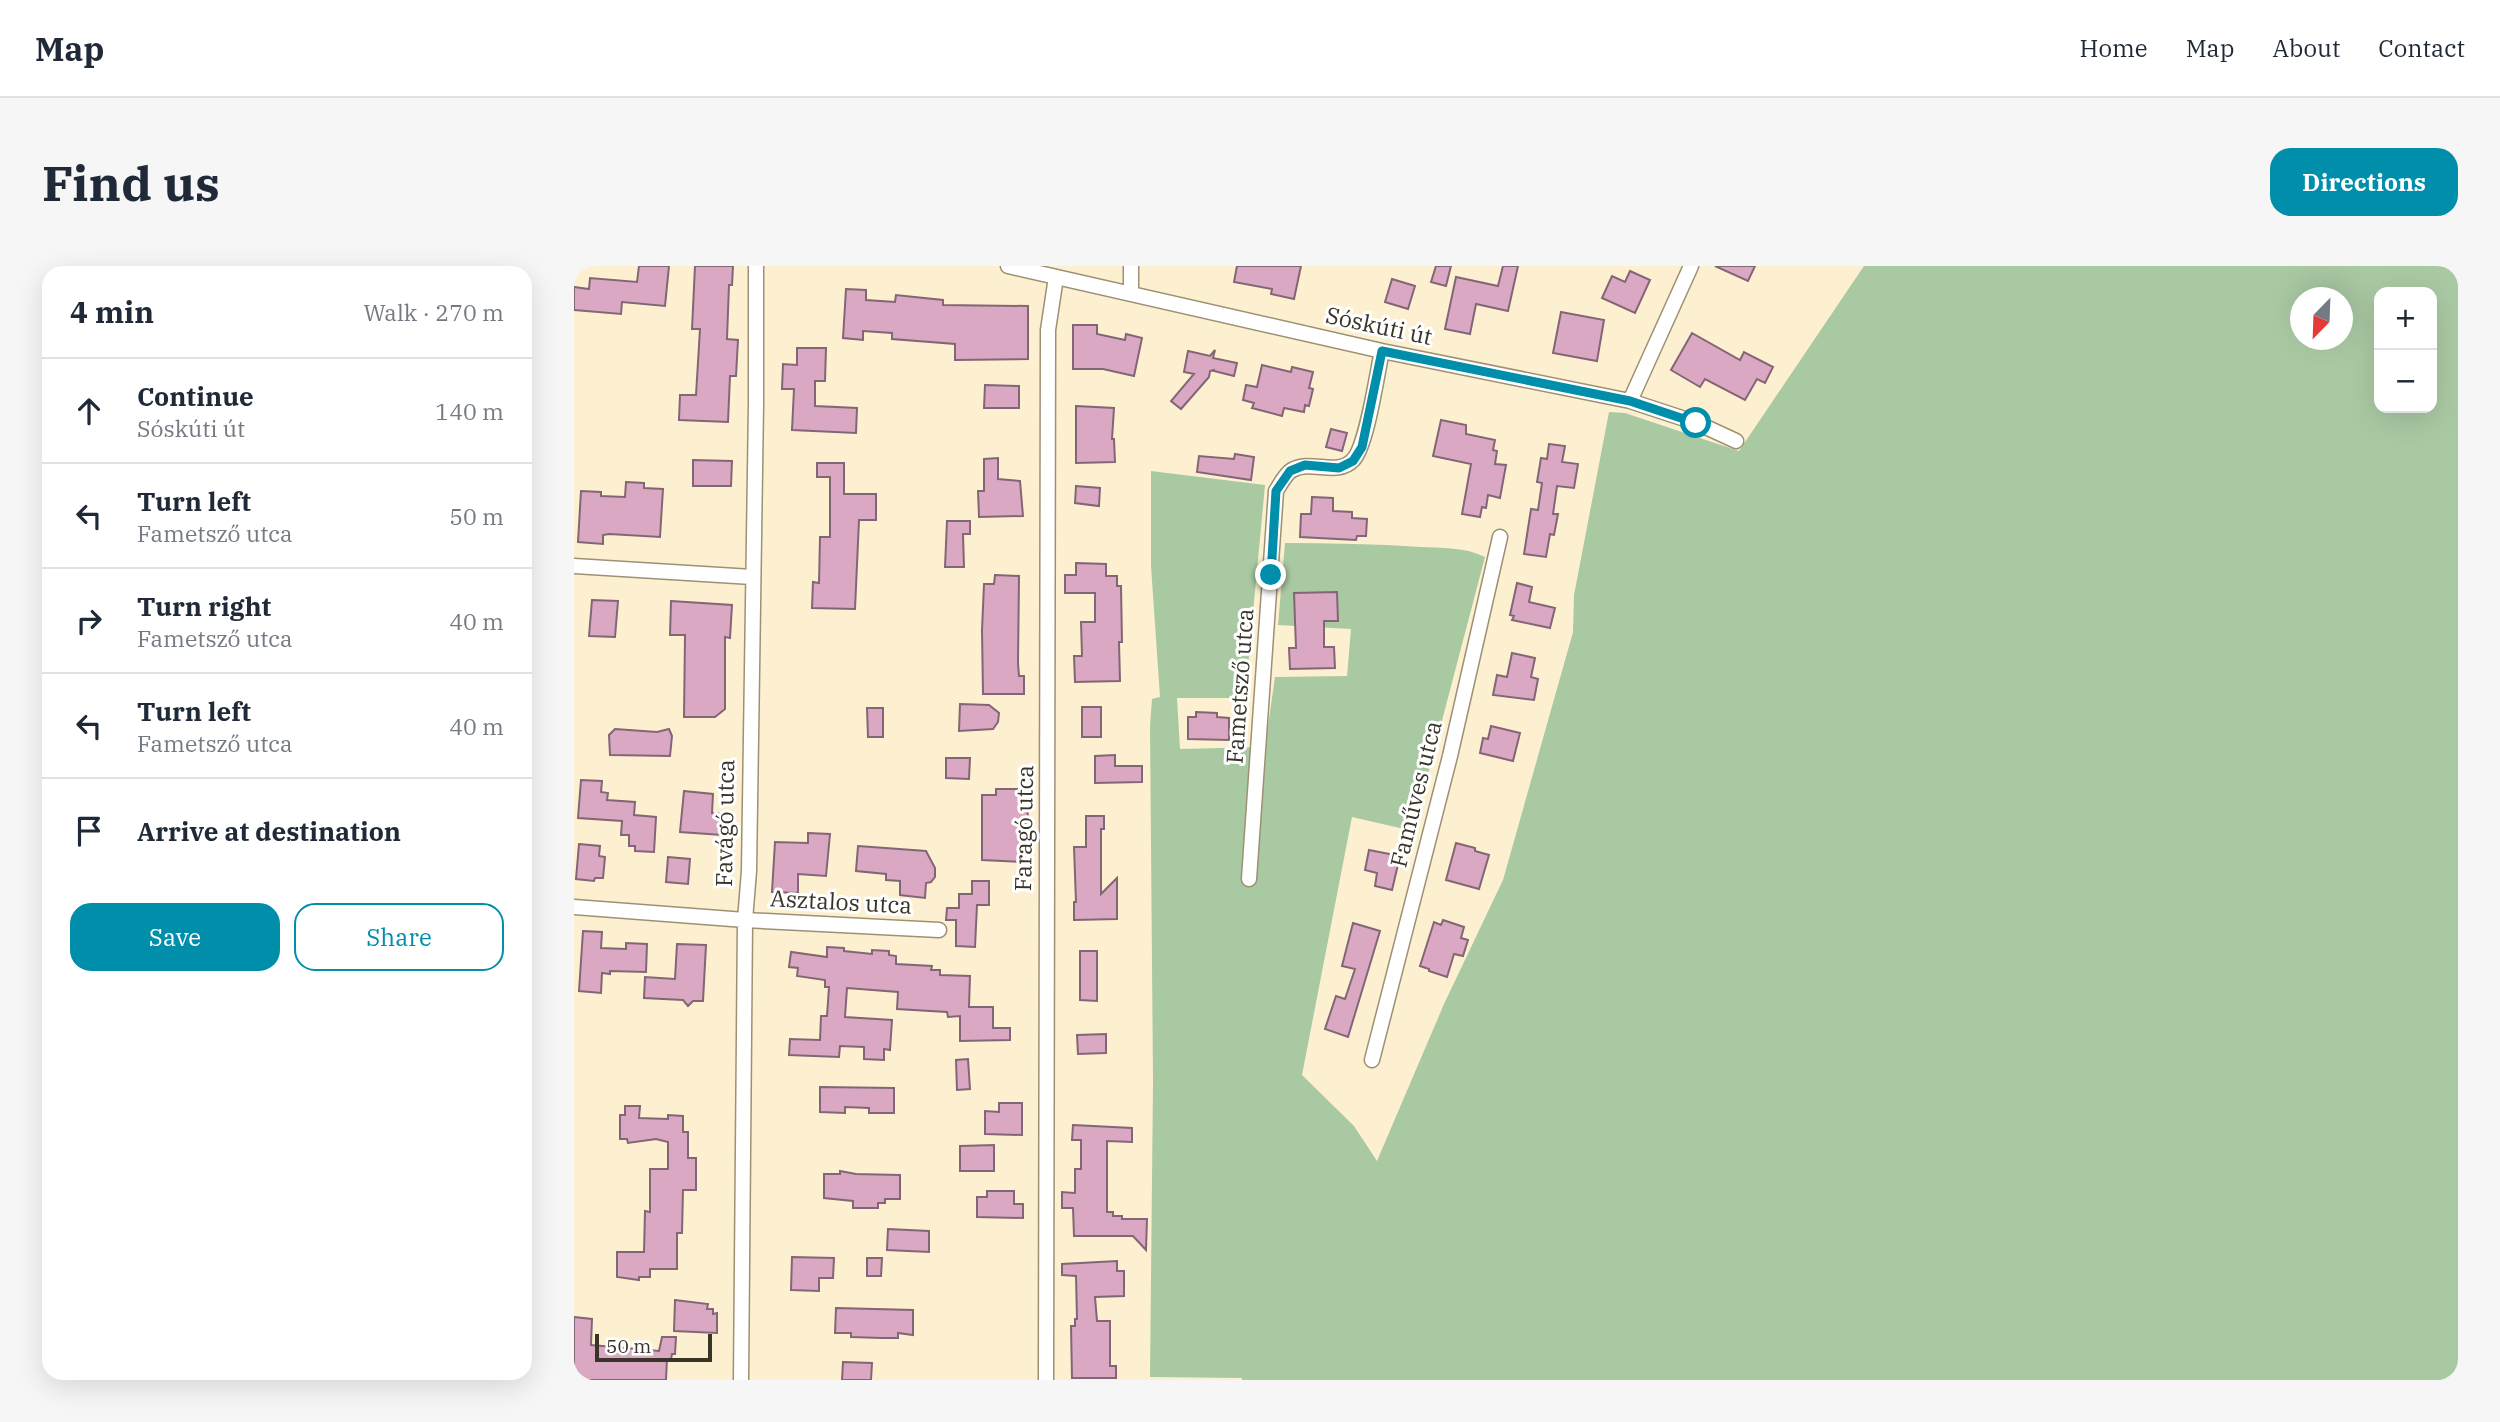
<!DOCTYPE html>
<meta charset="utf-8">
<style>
body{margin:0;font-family:"IBM Plex Serif",serif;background:#f6f6f7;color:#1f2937}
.controls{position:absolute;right:21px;top:21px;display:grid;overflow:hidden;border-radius:14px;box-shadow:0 7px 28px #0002}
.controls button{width:63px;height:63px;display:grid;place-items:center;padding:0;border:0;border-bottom:2px solid #e0e1e3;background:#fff;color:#1f2937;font:35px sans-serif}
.compass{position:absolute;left:1716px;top:21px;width:63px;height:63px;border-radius:50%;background:#fff;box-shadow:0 7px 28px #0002;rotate:203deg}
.scale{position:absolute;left:21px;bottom:18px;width:117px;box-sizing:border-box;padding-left:7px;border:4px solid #393428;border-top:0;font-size:19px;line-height:24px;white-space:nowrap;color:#393428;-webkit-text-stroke:5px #fff;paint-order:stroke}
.stop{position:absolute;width:21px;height:21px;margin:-16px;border:5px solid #008eab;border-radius:50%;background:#fff}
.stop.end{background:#008eab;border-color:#fff;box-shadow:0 2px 7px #0008}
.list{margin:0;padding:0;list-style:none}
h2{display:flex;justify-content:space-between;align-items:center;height:91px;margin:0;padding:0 28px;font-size:30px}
h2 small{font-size:23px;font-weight:400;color:#747a83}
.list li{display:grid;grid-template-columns:46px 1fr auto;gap:21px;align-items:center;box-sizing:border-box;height:105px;padding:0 28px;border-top:2px solid #e0e1e3}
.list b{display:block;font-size:26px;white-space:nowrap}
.list p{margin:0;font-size:23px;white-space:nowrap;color:#747a83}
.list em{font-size:23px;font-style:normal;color:#747a83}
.actions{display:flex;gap:14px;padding:21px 28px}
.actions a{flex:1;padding:16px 0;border:2px solid #008eab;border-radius:21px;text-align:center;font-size:24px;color:#008eab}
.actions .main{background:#008eab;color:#fff}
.icon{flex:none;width:38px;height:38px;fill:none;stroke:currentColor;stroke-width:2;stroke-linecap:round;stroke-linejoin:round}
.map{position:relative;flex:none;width:1884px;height:1114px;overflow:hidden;border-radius:21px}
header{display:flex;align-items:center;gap:42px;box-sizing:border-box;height:98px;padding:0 35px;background:#fff;border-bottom:2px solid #e0e1e3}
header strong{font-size:33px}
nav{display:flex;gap:38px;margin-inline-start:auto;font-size:24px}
.intro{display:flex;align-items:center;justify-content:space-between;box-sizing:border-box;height:168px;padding:0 42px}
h1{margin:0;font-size:49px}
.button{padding:18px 32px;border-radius:21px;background:#008eab;color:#fff;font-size:24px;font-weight:700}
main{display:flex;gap:42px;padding:0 42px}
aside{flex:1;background:#fff;border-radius:21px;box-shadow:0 7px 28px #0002}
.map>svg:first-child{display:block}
.green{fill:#a9c9a3;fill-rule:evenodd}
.building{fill:#daa8c2;stroke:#836675;stroke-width:2}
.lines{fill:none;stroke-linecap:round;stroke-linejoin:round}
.minor-casing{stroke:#9d9174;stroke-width:17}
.minor{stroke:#fff;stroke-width:14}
.route{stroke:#008eab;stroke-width:9}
.labels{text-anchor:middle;stroke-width:6;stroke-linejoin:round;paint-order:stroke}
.street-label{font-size:23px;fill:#393428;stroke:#fff}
</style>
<header>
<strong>Map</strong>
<nav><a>Home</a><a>Map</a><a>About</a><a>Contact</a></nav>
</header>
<div class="intro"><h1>Find us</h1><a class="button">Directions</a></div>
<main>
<aside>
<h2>4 min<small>Walk · 270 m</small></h2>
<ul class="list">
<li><svg class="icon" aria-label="ahead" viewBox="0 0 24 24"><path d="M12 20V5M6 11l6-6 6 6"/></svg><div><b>Continue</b><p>Sóskúti út</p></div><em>140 m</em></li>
<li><svg class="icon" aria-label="left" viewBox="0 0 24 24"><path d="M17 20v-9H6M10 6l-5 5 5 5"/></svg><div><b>Turn left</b><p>Fametsző utca</p></div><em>50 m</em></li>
<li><svg class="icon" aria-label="right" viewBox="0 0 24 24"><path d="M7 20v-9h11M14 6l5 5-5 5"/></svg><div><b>Turn right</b><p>Fametsző utca</p></div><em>40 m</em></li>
<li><svg class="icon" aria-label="left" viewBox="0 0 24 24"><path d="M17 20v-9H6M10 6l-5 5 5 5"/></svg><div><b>Turn left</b><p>Fametsző utca</p></div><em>40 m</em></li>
<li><svg class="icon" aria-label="arrive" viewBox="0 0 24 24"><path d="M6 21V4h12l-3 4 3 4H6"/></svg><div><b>Arrive at destination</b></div></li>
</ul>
<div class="actions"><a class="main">Save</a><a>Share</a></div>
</aside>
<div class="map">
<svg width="1884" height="1114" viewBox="0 0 1884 1114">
<rect width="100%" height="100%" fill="#fdf0d1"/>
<path class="green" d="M1290,0H1884V1114H668V1112L576,1111L579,815L576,460L578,433L586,431L577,300V205L691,219L671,432H603L606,483L691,481L701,411L773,410L777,363L704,359L711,277C757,277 802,278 847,281C868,282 891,281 911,291L839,565L778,551L728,809L780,860L803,895L870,738L929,614L999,366L1000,329L1035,146L1051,147L1165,185ZM1805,26H1858V142H1805ZM1727,32H1769V74H1727Z"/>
<path class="building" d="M65,0H95L91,40L48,36L47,48L0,44V21L15,23L16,12L63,16Z
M121,0H159L158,19H155L153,73L164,74L162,110H156L154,156L105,154L106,129H122L126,63H118Z
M663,0H727L720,33L697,28L698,23L660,16Z
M862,0H877L872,20L857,16Z
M929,0H944L934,45L902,38L896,68L871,63L882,11L924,20Z
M1141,0H1181L1174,15Z
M1056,5L1076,14L1061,47L1028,32L1038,10L1051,16Z
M818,13L841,20L834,43L811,36Z
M272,23L292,24V34L321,36L322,29L369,34V39L454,40V93L381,94V78L318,73V67L289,65V74L269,72Z
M987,46L1030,54L1023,95L979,87Z
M499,59H523V68L551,74L552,68L568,72L560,110L529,103H499Z
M1118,67L1166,94L1170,86L1199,101L1191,117L1183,113L1171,134L1131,113L1126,121L1097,104Z
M223,82H252L251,115H241V140L283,142L282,167L218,164L220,123H208L209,98L223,99Z
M641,84L639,92L663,97L660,110L640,105V104L636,105L635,111L607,143L597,135L620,108L610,106L614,85L636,90Z
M688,99L717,106L718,101L739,106L735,122L739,123L735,140L731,139L730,146L710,142L708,150L678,142L680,137L669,134L672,119L683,121Z
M411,119L445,120V142H410Z
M502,140L540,142L538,173H540L541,196L502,197Z
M867,154L892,159V168L921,174L919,184L923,185L921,198L932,199L926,232L914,229L912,242L908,241L906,251L888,248L897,198L859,190Z
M757,163L773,167L768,185L752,181Z
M975,178L991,180L988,196L1004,198L1000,222L983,220L979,248H984L980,269L976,268L972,291L950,288L957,243L964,244L968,217L963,216L967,192L973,193Z
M661,188L680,191L677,214L623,206L625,190L660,193Z
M424,192V213L446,215L449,250L405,251L404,225H410V193Z
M119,194L158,195L157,220H119Z
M243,197H270V228H302V254H285L281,343L238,342L239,316L245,317L246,271H256V211H243Z
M52,216L70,217V222L89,223L86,271L35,268L29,269V278L4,276L7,225L27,226V230L51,231Z
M502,220L526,222L525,240L501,237Z
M738,231L759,232V245L778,246V252L793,253L792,270H783L782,274L726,271L727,248H737Z
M373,255H396V268H389L390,301H371Z
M502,297L532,298V310H543V320H547L548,376H545L546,415L501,416L500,390H508L507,356H521V327H491V309H502Z
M421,309L445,310L444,397L445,410H450V428H409L408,364L410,318H420Z
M943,317L958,321L955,336L981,342L976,362L938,354L940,350L936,349Z
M763,326L764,355H750V381H760L761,402L716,403L715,382H722L720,327Z
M18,334L44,335L41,371L15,370Z
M97,335L158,339L156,372L151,371V443L141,451H110L111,369H96Z
M938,387L961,392L957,411L964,413L960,434L919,429L923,409L933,411Z
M386,438L415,439L425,447L424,456L419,463L385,465Z
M508,441H527V471H508Z
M293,442H309V471H294Z
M622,446L643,447V451L655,452V474L614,473V451H622Z
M917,460L946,467L939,495L906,487L909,472L914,473Z
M41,463L83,466L95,463L98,470L96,490L36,489L35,469Z
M541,489V500H568V516L521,517V490Z
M372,492H396L395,513L372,512Z
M7,514L28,515L27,526L34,527L33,534L61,536L60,549L82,551L80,586L61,585V580H55V569H47L48,555L4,552Z
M422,523H448V532L452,533L454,551H452L450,596L408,594V529H422Z
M110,525L139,528L138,547L150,548L148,569L106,566Z
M512,550H530V563H527V628L543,612V653L500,654V636H502L500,581H512Z
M234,567L256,568L252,610L224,608V627L198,626L201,576L234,577Z
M882,577L901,582V585L915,589L905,623L872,614Z
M5,578L26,580L25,590L31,591L29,612H21L20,615L2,613Z
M284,580L352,585L361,602V611L357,616L352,617L351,632L326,629V615L312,614V608L282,605Z
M795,584L826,590L818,624L801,620L803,607L791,604Z
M94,591L116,593L114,618L92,616Z
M398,615H415V639H403L401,681L382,680V654H372L373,642H385V628H398Z
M869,654L890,661L887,672L894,674L889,690L880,688L873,711L855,705V703L846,700L860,656L867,659Z
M779,657L806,665L774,771L751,763L762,730L771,733L781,703L768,700Z
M9,665L28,666L27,682L52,683V677L73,678L72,706L36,705V708L28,707L27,727L5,725Z
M103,678L132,679L129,735H119L114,740L109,734L70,732L71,711L101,713Z
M253,681L270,682V685L298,688V684L315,685V689L322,690V698L358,700L357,704H366V709L396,710L395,741H419V762H436V774L386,775V750L374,751L373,746L323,743L324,726L273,722L271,751L318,754L316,784L310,783V794L290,793V781L266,780L265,791L215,789L216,773L246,774L247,750H253L255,721H251V714L223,710L224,702L215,701L217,686L253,691Z
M506,685H523V735L506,734Z
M532,768V787L504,788L503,769Z
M394,793L396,823L383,824L382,794Z
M246,821L320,822V847H295V842L271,841V847L246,846Z
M425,837H448V869L411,868V845L425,846Z
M51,840H66L65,852L94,853V849L109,850V866H114V892H122V924H109L108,967H103V1003H76V1011H65V1014L43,1011V986H70L71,945L76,946V903H94V876L82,873L54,877L53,873H46V849H51Z
M499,859L558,862V876L533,875V946H539V950H548V953H573L572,984L559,970H500L499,942H488V926L501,927V903H507V874H498Z
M420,879V905H386V880Z
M266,905L282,908L326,909V933H311V937H304V942H279V935L250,932V908H266Z
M413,925H440V938H449V952L403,951V931H413Z
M314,963L355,965V986L313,984Z
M218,991L260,992L259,1012H245V1025L217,1024Z
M293,992H308L307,1010H293Z
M543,995V1005H550V1030L521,1031L523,1055H536V1100H542V1112H498L497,1060H501V1053H503L502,1010L488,1009V998Z
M101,1034L134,1038L133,1043H139V1048L143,1047V1067L100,1065Z
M262,1042L339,1044V1069L324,1067V1072H308L277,1071V1067H261Z
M0,1051L18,1053L17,1079L85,1085L88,1071H102L101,1088H98L97,1093H93L92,1114H0Z
M269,1096L298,1097L297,1114H268Z"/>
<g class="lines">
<g class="minor-casing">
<path id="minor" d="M434,0L808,85L1056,135L1123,157L1162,175
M557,0V28
M1056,135L1117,0
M0,300L178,311
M675,613L702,225C706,219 711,208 718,204C737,193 763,211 779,194C793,180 803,107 808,85
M0,641L171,654L365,664
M798,794L876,490L926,271
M167,1114L171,654L175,605L182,138V0
M472,1114L474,64L482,11"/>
</g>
<use href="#minor" class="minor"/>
</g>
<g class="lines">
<path class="route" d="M697,309L702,225L716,205L731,199L765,202L779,195L788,181L808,85L1056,135L1122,157"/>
</g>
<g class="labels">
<g class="street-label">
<text transform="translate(805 60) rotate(12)" y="8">Sóskúti út</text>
<text transform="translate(666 420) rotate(-86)" y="8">Fametsző utca</text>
<text transform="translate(842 528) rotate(-76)" y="8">Faműves utca</text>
<text transform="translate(151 557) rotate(-89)" y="8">Favágó utca</text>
<text transform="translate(450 562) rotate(-89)" y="8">Faragó utca</text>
<text transform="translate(267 636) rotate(3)" y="8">Asztalos utca</text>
</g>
</g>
</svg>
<div class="controls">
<button>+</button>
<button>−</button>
</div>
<svg class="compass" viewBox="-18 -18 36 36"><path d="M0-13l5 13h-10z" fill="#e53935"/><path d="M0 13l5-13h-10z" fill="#747a83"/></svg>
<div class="scale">50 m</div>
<div class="stop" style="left:1122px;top:157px"></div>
<div class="stop end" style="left:697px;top:309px"></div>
</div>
</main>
